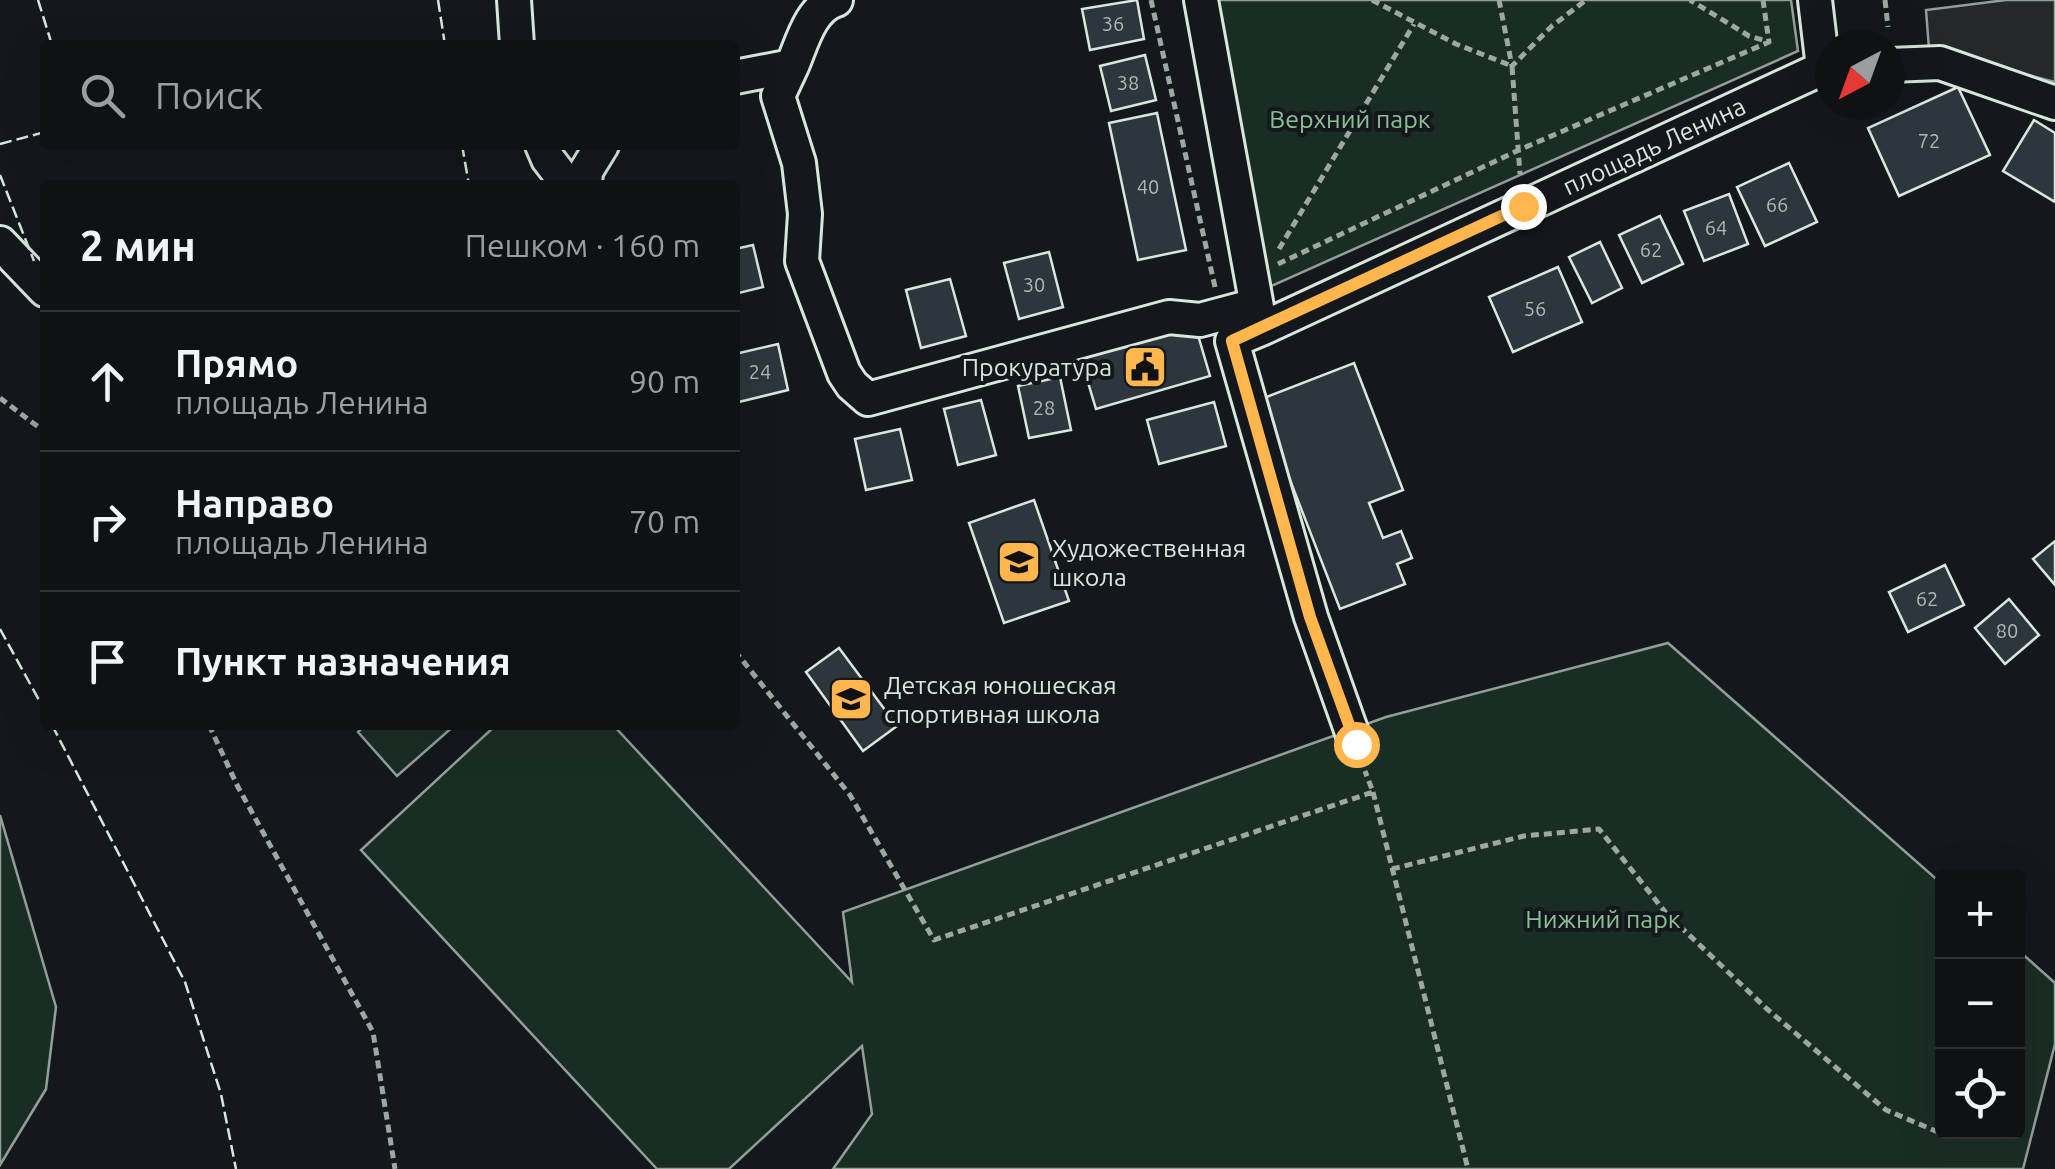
<!DOCTYPE html>
<html lang="ru">
<meta charset="utf-8">
<style>
body{margin:0;font-family:Ubuntu,sans-serif;background:#181b1e;color:#f1f3f6}
.controls{position:absolute;right:30px;bottom:30px;display:grid;overflow:hidden;border-radius:10px;box-shadow:0 10px 40px #0002}
.controls button{width:90px;height:90px;display:grid;place-items:center;padding:0;border:0;border-bottom:2px solid #2f3234;background:#0f1215;color:#f1f3f6;font:50px sans-serif}
.compass{position:absolute;left:1815px;top:30px;width:90px;height:90px;border-radius:50%;background:#0f1215;box-shadow:0 10px 40px #0002;rotate:221deg}
.stop{position:absolute;width:30px;height:30px;margin:-22px;border:8px solid #ffb74d;border-radius:50%;background:#fff}
.stop.end{background:#ffb74d;border-color:#fff;box-shadow:0 2px 10px #0008}
.list{margin:0;padding:0;list-style:none}
h2{display:flex;justify-content:space-between;align-items:center;height:130px;margin:0;padding:0 40px;font-size:42px}
h2 small{font-size:32px;font-weight:400;color:#9b9ea0}
.list li{display:grid;grid-template-columns:65px 1fr auto;gap:30px;align-items:center;box-sizing:border-box;height:140px;padding:0 40px;border-top:2px solid #2f3234}
.list b{display:block;font-size:38px;white-space:nowrap}
.list p{margin:0;font-size:32px;white-space:nowrap;color:#9b9ea0}
.list em{font-size:32px;font-style:normal;color:#9b9ea0}
.icon{flex:none;width:55px;height:55px;fill:none;stroke:currentColor;stroke-width:2;stroke-linecap:round;stroke-linejoin:round}
.map{position:relative;flex:none;width:2055px;height:1169px;overflow:hidden}
.search{position:absolute;background:#0f1215;box-shadow:0 10px 40px #0002;left:40px;top:40px;width:700px;height:110px;display:flex;align-items:center;gap:25px;box-sizing:border-box;padding:0 35px;border-radius:10px;color:#9b9ea0;font-size:38px}
.panel{position:absolute;background:#0f1215;box-shadow:0 10px 40px #0002;left:40px;top:180px;width:700px;height:550px;border-radius:10px}
.map>svg:first-child{display:block}
.green{fill:#1a2d24;stroke:#939e99;stroke-width:2.5}
.parking{fill:#24282b;stroke:#939e99;stroke-width:2.5}
.building{fill:#2c363c;stroke:#d8e6dc;stroke-width:2.5}
.lines{fill:none;stroke-linecap:round;stroke-linejoin:round}
.minor-casing{stroke:#d8e6dc;stroke-width:38}
.path{stroke:#9da8a2;stroke-width:5;stroke-dasharray:8 5;stroke-linecap:butt}
.minor{stroke:#14181c;stroke-width:32}
.fence{stroke:#d8e6dc;stroke-width:2.5;stroke-dasharray:12 5;stroke-linecap:butt}
.route{stroke:#ffb74d;stroke-width:12}
.labels{text-anchor:middle;stroke-width:8;stroke-linejoin:round;paint-order:stroke}
.number-label{font-size:20px;fill:#adbab4}
.park-label{font-size:25px;fill:#8ac095;stroke:#14181c}
.street-label{font-size:25px;fill:#d8e6dc;stroke:#14181c}
.poi-label{font-size:25px;fill:#d8e6dc;stroke:#14181c;text-anchor:start}
</style>
<div class="map">
<svg width="2055" height="1169" viewBox="0 0 2055 1169">
<rect width="100%" height="100%" fill="#14181c"/>
<path class="green" d="M1206,0H1791L1798,51L1260,291Z
M1668,643L1942,884V1132H2018V950L2055,983V1044L2023,1169H833L872,1114L862,1046L729,1169H657L361,850L496,725H613L852,982L843,912L1386,717Z
M365,725H455L397,776L358,732Z
M0,815L56,1007L46,1089L0,1165Z"/>
<path class="parking" d="M2006,0H2055V82L1929,49L1926,10Z"/>
<path class="building" d="M1137,0L1144,39L1090,50L1082,9Z
M1145,55L1156,100L1111,111L1100,66Z
M1958,87L1990,155L1899,196L1868,128Z
M1157,113L1186,250L1138,260L1109,123Z
M2034,120L2055,133V202L2003,171Z
M1789,163L1817,222L1765,246L1737,187Z
M1729,194L1748,244L1704,261L1684,211Z
M1660,216L1683,264L1642,283L1619,235Z
M1600,242L1622,288L1592,303L1569,257Z
M753,245L763,287L735,294V249Z
M1049,252L1063,307L1019,319L1004,263Z
M1558,267L1582,322L1513,352L1489,297Z
M950,279L966,336L921,348L906,290Z
M1195,325L1210,376L1096,409L1081,359Z
M778,344L788,390L735,403V354Z
M1354,363L1403,490L1369,503L1383,538L1401,531L1412,558L1397,564L1405,584L1340,609L1259,400Z
M1060,377L1071,430L1029,438L1018,386Z
M981,400L996,455L958,465L944,409Z
M1214,402L1226,446L1159,464L1147,420Z
M900,429L912,480L866,490L855,439Z
M1034,500L1069,601L1004,623L969,523Z
M2055,541V585L2033,559Z
M1945,565L1964,605L1908,632L1889,592Z
M2009,599L2039,635L2005,664L1975,628Z
M839,648L897,726L863,751L806,672Z"/>
<g class="lines">
<g class="minor-casing">
<path id="minor" d="M514,0L517,45
M1201,0L1261,329L1232,341L1311,617L1356,744
M1815,0L1823,68
M1890,65L1940,63L2055,103
M792,66L778,96L799,163L805,214L802,261L844,373L852,385L868,399L1169,317L1200,320L1256,305
M735,77L792,66C802,43 810,8 836,0
M542,145L548,159L568,185
M585,185L586,171L602,145
M0,243L45,290
M1261,329L1823,68L1830,67"/>
</g>
<path class="path" d="M1151,0L1215,287
M1372,0L1456,44L1512,66L1520,174
M1499,0L1512,66L1552,26L1586,0
M1763,0L1769,42
M1885,0L1888,27
M1279,249L1414,24
M1278,264L1519,150L1769,42L1749,36L1690,0
M0,398L45,432
M735,651L850,795L934,940L1373,792L1365,771
M209,725L238,787L373,1032L395,1169
M1373,792L1468,1169
M1392,869L1524,836L1599,829L1666,913L1767,1009L1886,1110L1938,1132"/>
<use href="#minor" class="minor"/>
<path class="fence" d="M38,0L52,45
M438,0L445,45
M0,144L45,132
M462,145L469,185
M0,175L34,261
M0,629L45,711
M52,725L185,982L221,1094L236,1169"/>
</g>
<g class="lines">
<path class="route" d="M1356,744L1310,617L1232,341L1523,206"/>
</g>
<defs>
<g id="civic-square" transform="scale(2.25)"><rect x="-9" y="-9" width="18" height="18" rx="4" fill="#ffb74d" stroke="#14181c"/><path d="M-.6-6.5H3V-4.5H.6V-3L4-1V1h2V6H-6V1h2V-1L-.6-3ZM-1.2 2.5V6h2.4V2.5Z" fill="#111"/></g>
<g id="school-square" transform="scale(2.25)"><rect x="-9" y="-9" width="18" height="18" rx="4" fill="#ffb74d" stroke="#14181c"/><path d="M0-5L7-2L0 1L-7-2ZM-4 1L0 2.5L4 1V4Q0 6-4 4Z" fill="#111"/></g>
</defs>
<g fill-rule="evenodd">
<use href="#civic-square" x="1145" y="367"/>
<use href="#school-square" x="1019" y="562"/>
<use href="#school-square" x="851" y="699"/>
</g>
<g class="labels">
<g class="number-label">
<text x="1113" y="31">36</text>
<text x="1128" y="90">38</text>
<text x="1929" y="148">72</text>
<text x="1148" y="194">40</text>
<text x="1777" y="212">66</text>
<text x="1716" y="235">64</text>
<text x="1651" y="257">62</text>
<text x="1034" y="292">30</text>
<text x="1535" y="316">56</text>
<text x="760" y="379">24</text>
<text x="1044" y="415">28</text>
<text x="1927" y="606">62</text>
<text x="2007" y="638">80</text>
</g>
<g class="park-label">
<text x="1350" y="128">Верхний парк</text>
<text x="1603" y="928">Нижний парк</text>
</g>
<g class="street-label">
<text transform="translate(1654 146) rotate(-25)" y="9">площадь Ленина</text>
</g>
<g class="poi-label">
<text x="1112" y="376" text-anchor="end">Прокуратура</text>
<text x="1052" y="557">Художественная<tspan x="1052" dy="29">школа</tspan></text>
<text x="884" y="694">Детская юношеская<tspan x="884" dy="29">спортивная школа</tspan></text>
</g>
</g>
</svg>
<div class="controls">
<button>+</button>
<button>−</button>
<button><svg class="icon" aria-label="locate" viewBox="0 0 24 24"><circle cx="12" cy="12" r="6"/><path d="M12 2v4M12 18v4M2 12h4M18 12h4"/></svg></button>
</div>
<svg class="compass" viewBox="-18 -18 36 36"><path d="M0-13l5 13h-10z" fill="#e53935"/><path d="M0 13l5-13h-10z" fill="#9b9ea0"/></svg>
<div class="stop" style="left:1356px;top:744px"></div>
<div class="stop end" style="left:1523px;top:206px"></div>
<div class="search"><svg class="icon" aria-label="search" viewBox="0 0 24 24"><circle cx="10" cy="10" r="6"/><path d="M15 15l6 6"/></svg>Поиск</div>
<section class="panel">
<h2>2 мин<small>Пешком · 160 m</small></h2>
<ul class="list">
<li><svg class="icon" aria-label="ahead" viewBox="0 0 24 24"><path d="M12 20V5M6 11l6-6 6 6"/></svg><div><b>Прямо</b><p>площадь Ленина</p></div><em>90 m</em></li>
<li><svg class="icon" aria-label="right" viewBox="0 0 24 24"><path d="M7 20v-9h11M14 6l5 5-5 5"/></svg><div><b>Направо</b><p>площадь Ленина</p></div><em>70 m</em></li>
<li><svg class="icon" aria-label="arrive" viewBox="0 0 24 24"><path d="M6 21V4h12l-3 4 3 4H6"/></svg><div><b>Пункт назначения</b></div></li>
</ul>
</section>
</div>
